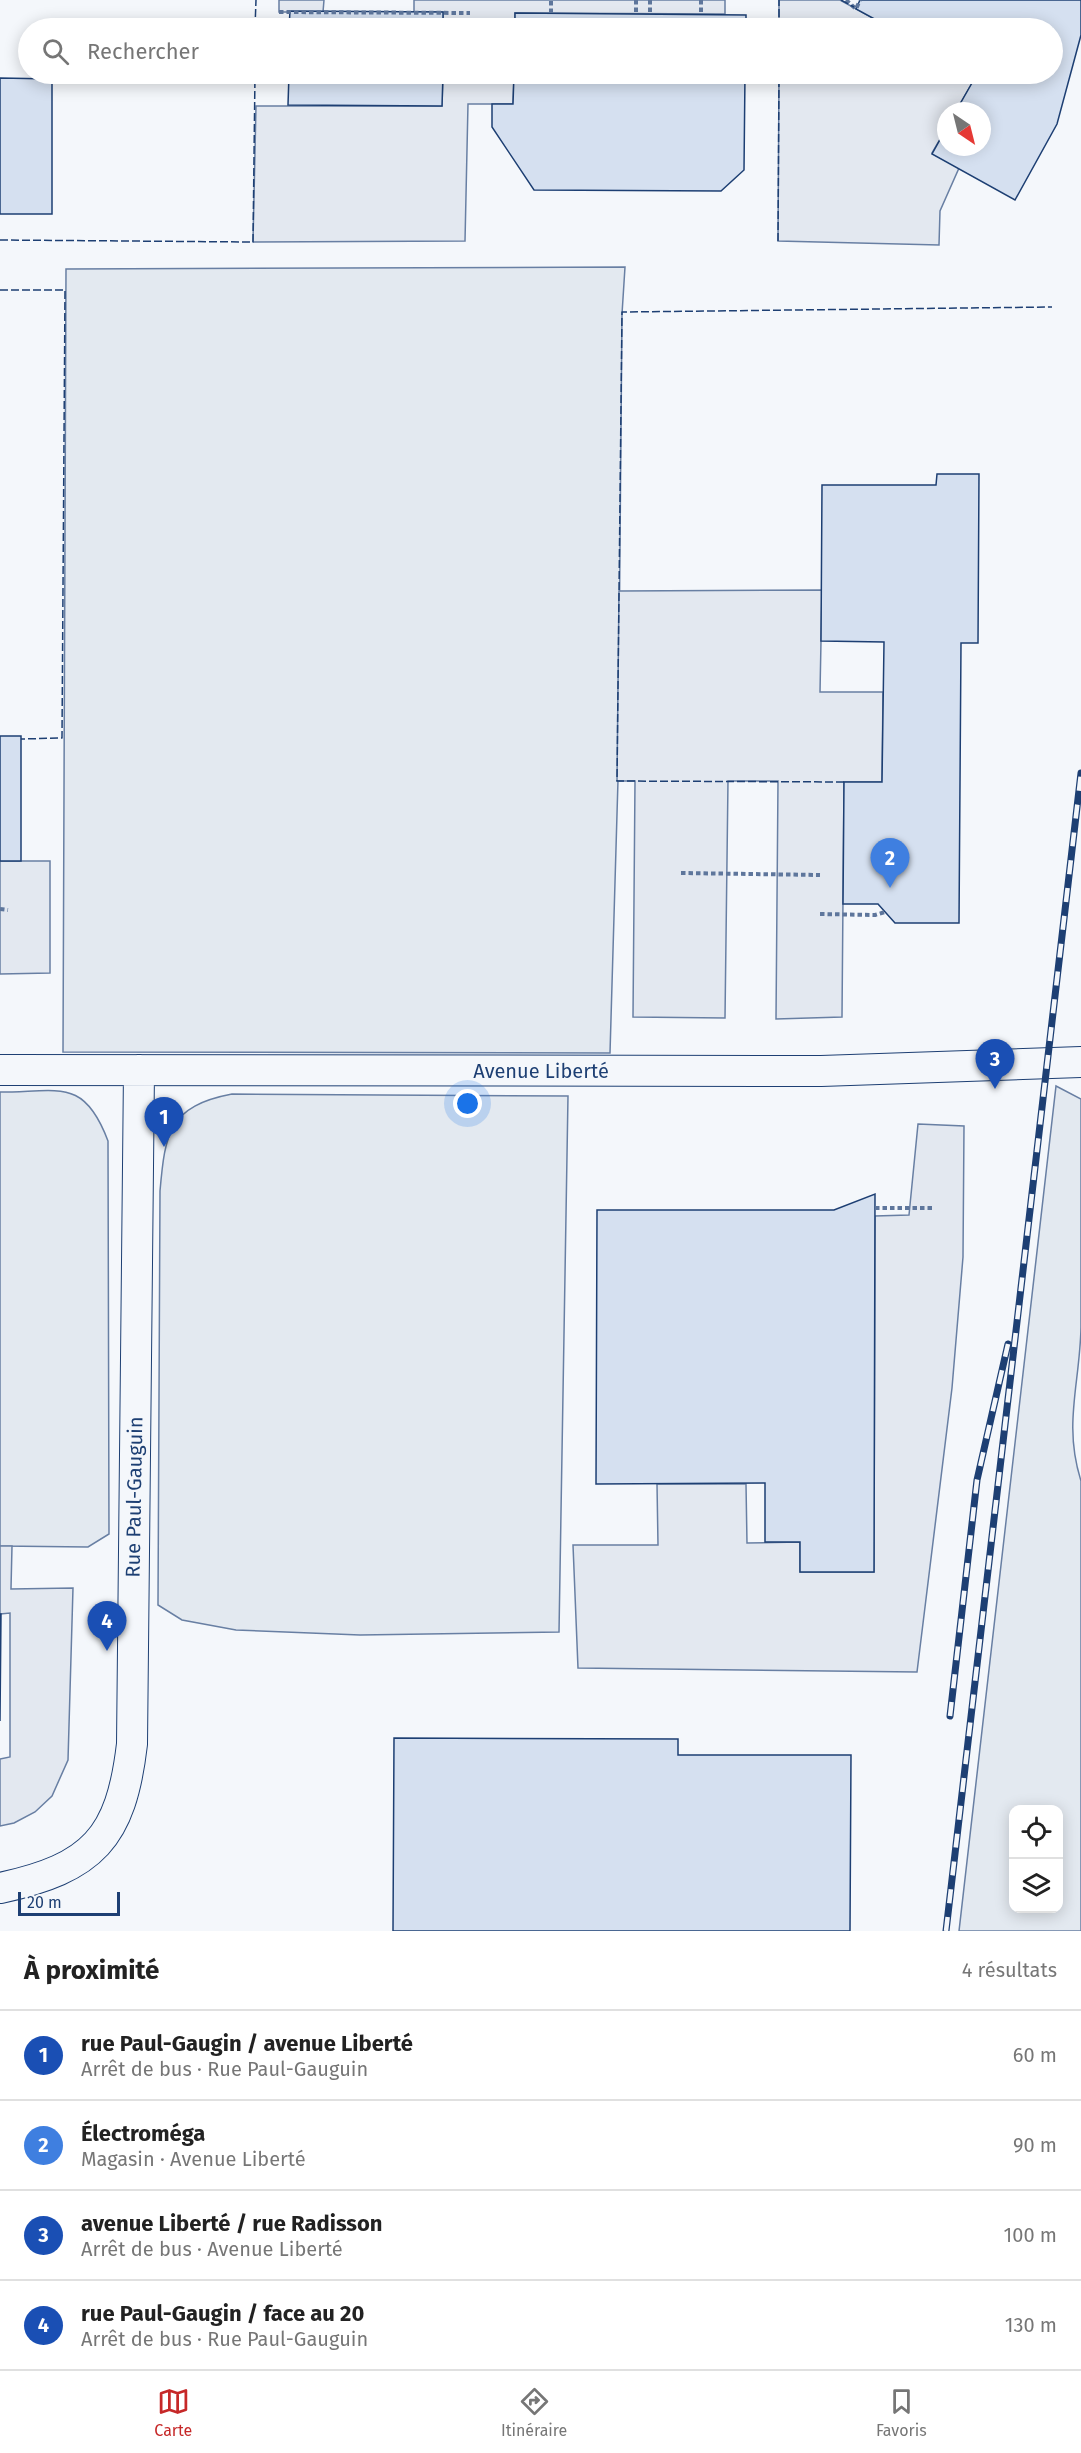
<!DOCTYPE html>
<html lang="fr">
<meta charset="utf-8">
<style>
body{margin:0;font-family:"Fira Sans",sans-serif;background:#f2f2f2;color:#222}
.controls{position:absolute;right:18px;bottom:18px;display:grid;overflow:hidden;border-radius:12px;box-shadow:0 3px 15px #0003}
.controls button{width:54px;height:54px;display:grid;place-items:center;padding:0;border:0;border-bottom:2px solid #e0e0e0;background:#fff;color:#222;font:30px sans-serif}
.compass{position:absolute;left:937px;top:102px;width:54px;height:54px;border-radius:50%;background:#fff;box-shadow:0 3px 15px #0003;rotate:145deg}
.scale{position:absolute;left:18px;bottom:15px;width:102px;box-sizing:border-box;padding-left:6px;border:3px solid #1d3f73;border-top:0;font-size:16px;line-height:21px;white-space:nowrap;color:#1d3f73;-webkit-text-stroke:4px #f4f7fb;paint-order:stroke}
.you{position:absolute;left:468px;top:1104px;width:21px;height:21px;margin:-15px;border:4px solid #fff;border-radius:50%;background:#1a73e8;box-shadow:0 0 0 9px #1a73e833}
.badge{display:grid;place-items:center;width:39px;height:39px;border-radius:50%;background:#c62828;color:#fff;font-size:20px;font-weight:700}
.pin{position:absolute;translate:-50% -50px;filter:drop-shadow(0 2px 3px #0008)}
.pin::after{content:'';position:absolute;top:32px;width:21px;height:18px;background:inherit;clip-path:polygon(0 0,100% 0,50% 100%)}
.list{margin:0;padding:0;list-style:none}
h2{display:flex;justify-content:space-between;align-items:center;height:78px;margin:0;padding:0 24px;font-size:26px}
h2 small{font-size:20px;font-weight:400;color:#767676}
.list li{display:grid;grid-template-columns:39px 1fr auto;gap:18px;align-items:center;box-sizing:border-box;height:90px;padding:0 24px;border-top:2px solid #e0e0e0}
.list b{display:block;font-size:22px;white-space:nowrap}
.list p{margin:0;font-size:20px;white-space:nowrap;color:#767676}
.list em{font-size:20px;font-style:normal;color:#767676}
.icon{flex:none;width:33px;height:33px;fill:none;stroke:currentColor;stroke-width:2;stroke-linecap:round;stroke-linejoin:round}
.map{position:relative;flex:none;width:1081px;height:1931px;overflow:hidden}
.search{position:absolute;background:#fff;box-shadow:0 3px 15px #0003;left:18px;right:18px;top:18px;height:66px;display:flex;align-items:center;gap:15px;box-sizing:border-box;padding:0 21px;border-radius:33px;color:#767676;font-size:22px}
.sheet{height:438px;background:#fff}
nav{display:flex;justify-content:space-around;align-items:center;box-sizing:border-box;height:84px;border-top:2px solid #e0e0e0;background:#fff;font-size:16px;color:#767676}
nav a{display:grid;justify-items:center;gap:3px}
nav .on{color:#c62828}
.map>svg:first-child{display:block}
.green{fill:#e3e9f0;stroke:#687fa3;stroke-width:1.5;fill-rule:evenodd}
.parking{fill:#e3e8f0;stroke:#687fa3;stroke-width:1.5}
.building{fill:#d5e0f0;stroke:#1d3f73;stroke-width:1.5}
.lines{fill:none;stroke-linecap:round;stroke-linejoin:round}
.street-casing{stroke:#1d3f73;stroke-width:32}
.path{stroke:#5e769c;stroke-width:4;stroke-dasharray:4.5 3;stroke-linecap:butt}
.street{stroke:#f4f7fb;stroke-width:30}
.rail-casing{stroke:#1d3f73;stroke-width:7}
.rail{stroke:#f4f7fb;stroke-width:4.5;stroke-dasharray:14;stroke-linecap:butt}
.fence{stroke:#1d3f73;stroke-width:1.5;stroke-dasharray:8 3;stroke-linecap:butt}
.labels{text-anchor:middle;stroke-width:4.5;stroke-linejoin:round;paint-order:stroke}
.street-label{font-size:20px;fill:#1d3f73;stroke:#f4f7fb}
</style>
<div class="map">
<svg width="1081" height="1931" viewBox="0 0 1081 1931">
<rect width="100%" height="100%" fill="#f4f7fb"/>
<path class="green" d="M625,267L622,314L618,780L610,1053L63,1052L66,269Z
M1056,1086L1081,1099C1081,1175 1081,1251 1081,1327C1080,1384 1063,1424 1081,1481V1931H959ZM1014,1810H1058V1908H1014Z
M0,1092C59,1092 84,1077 108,1141L109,1534L88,1547L0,1546Z
M232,1094L568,1096L559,1632L360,1635L236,1630L182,1620L158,1605L160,1191C165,1133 169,1106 232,1094Z"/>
<path class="parking" d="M279,0H324L323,12H279Z
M414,0H725V14L515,13V28H443V12H414Z
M779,0H840L891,28H779Z
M443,74H514L513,104H468L465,241L253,242L256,106H442Z
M779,74H971L976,76L956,111H946V129L932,153L959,168L940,211L939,245L778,241Z
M822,590L820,692H883L882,782H844L842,1017L776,1019L778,781H728L725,1018L633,1017L635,781H617L619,591Z
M0,861H50V973L0,974Z
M918,1124L964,1126L963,1257L952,1388L917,1672L578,1668L573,1545H658L657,1484H746L747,1543L800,1542V1572H874L875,1216L909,1215Z
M0,1546H12L11,1589L73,1588L68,1760L52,1796L35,1812L14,1823L0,1826V1759L10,1757V1613L0,1614Z"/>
<path class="building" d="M860,0H1081V35L1057,124L1015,200L932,154L946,129V147H982V111H956L976,76L971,74H1052V28H891L856,9Z
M290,11L443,12V28H289Z
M515,13L746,15V28H515Z
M289,74H443L442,106L288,105Z
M514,74H745L744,170L721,191L534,190L492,127V104H513Z
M0,78L52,79V214H0Z
M937,474H979L978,643H961L959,923H895L878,904H843L844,782H882L884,642L821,641L822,485H936Z
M0,736H21V861H0Z
M875,1194L874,1572H800V1542H765V1483L596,1484L597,1210H834Z
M0,1614H1L0,1721Z
M394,1738L678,1739V1755H851L850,1931H393Z"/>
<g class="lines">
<g class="street-casing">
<path id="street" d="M0,1070L821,1071L1081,1062
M0,1888C93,1868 121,1838 132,1744L139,1070"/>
</g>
<path class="path" d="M636,0V14
M650,0V14
M701,0V14
M846,0L856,9L860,0
M279,12L470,13
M551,13V0
M681,873L820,875
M0,909L8,910
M820,914L875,915L885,912
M875,1208H933"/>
<use href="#street" class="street"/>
<g class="rail-casing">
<path id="rail" d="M950,1716L977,1480L1008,1344
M946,1931L1081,773"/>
</g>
<use href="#rail" class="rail"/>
<path class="fence" d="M841,0L854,7
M255,28L256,0
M779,28V0
M0,240L253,242L255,74
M778,241L779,74
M0,290H65L62,738L21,739
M844,782L617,781L622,312L1052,307"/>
</g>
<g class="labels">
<g class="street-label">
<text x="541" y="1078">Avenue Liberté</text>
<text transform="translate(134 1497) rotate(-89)" y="7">Rue Paul-Gauguin</text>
</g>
</g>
</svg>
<div class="controls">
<button><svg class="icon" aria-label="locate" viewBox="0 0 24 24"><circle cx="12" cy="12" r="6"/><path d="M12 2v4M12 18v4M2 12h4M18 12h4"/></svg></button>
<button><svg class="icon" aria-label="layers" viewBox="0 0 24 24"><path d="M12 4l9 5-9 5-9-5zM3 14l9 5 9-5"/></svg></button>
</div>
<svg class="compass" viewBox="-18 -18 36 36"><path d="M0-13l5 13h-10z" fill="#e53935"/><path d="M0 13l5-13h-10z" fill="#767676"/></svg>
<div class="scale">20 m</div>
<div class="you"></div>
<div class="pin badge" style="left:164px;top:1147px;background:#1a4fb4">1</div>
<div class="pin badge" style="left:890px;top:888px;background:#3f7fe0">2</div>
<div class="pin badge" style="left:995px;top:1089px;background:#1a4fb4">3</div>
<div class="pin badge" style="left:107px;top:1651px;background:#1a4fb4">4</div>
<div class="search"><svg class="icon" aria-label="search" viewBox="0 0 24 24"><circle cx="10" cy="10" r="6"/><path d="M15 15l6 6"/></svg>Rechercher</div>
</div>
<section class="sheet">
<h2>À proximité<small>4 résultats</small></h2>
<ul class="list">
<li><span class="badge" style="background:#1a4fb4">1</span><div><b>rue Paul-Gaugin / avenue Liberté</b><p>Arrêt de bus · Rue Paul-Gauguin</p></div><em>60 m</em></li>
<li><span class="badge" style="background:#3f7fe0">2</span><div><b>Électroméga</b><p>Magasin · Avenue Liberté</p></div><em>90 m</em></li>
<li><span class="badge" style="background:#1a4fb4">3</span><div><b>avenue Liberté / rue Radisson</b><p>Arrêt de bus · Avenue Liberté</p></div><em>100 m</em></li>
<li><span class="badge" style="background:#1a4fb4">4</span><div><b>rue Paul-Gaugin / face au 20</b><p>Arrêt de bus · Rue Paul-Gauguin</p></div><em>130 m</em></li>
</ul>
</section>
<nav>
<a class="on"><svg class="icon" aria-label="map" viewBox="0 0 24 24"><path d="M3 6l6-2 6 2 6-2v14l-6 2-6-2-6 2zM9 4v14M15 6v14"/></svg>Carte</a>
<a><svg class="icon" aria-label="directions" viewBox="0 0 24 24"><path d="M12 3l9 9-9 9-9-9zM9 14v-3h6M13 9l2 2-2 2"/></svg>Itinéraire</a>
<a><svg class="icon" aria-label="saved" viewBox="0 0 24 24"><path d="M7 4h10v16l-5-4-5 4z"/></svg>Favoris</a>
</nav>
